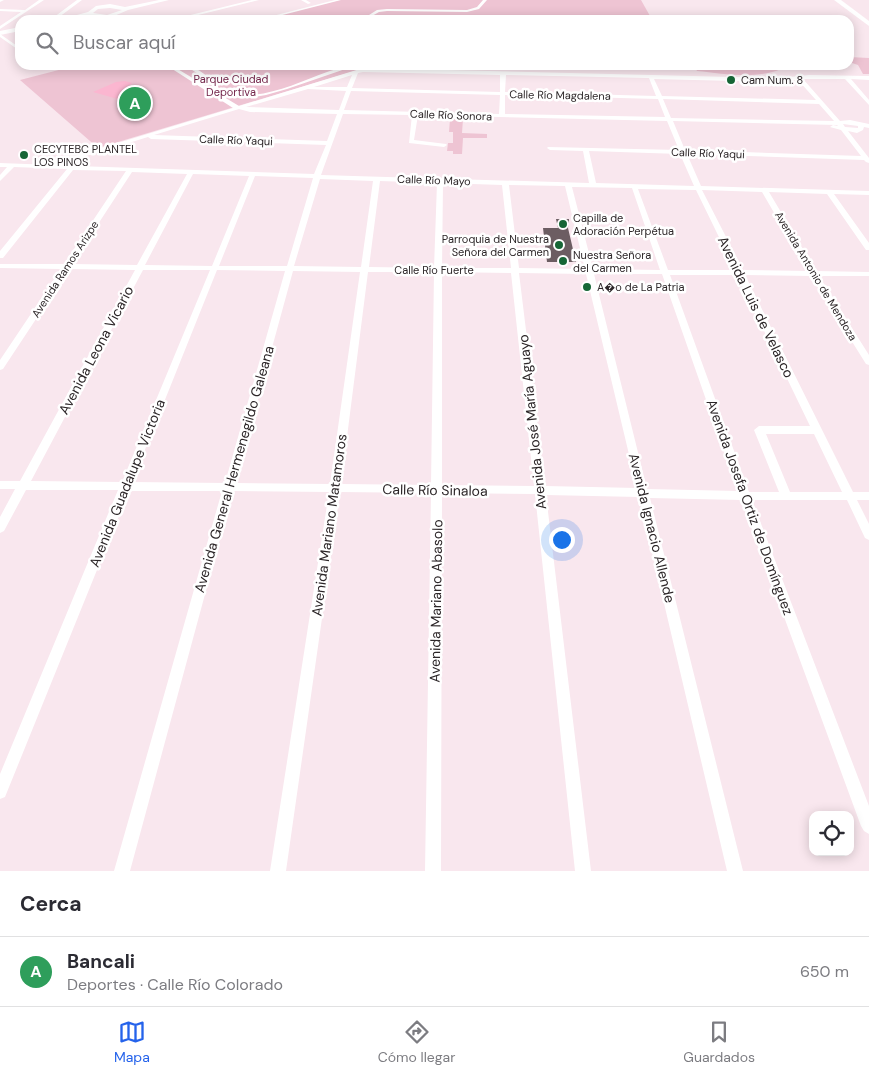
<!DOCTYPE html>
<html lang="es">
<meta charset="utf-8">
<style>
body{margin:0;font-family:"DM Sans",sans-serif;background:#f7f7f7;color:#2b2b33}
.controls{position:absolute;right:15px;bottom:15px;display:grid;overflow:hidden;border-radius:10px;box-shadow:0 2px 12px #0003}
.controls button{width:45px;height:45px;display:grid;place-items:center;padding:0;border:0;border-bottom:1px solid #e1e1e2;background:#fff;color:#2b2b33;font:25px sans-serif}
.you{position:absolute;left:561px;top:539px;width:18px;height:18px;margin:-12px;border:4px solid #fff;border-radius:50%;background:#1a73e8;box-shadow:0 0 0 8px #1a73e833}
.badge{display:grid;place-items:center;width:32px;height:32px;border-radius:50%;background:#2563eb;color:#fff;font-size:16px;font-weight:700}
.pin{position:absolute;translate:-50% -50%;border:2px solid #fff;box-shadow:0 1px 5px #0006}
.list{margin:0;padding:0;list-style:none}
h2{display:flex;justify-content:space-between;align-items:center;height:65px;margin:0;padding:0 20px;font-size:21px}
h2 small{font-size:16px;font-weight:400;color:#7c7c81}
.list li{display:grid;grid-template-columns:32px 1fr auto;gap:15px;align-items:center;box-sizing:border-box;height:70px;padding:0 20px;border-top:1px solid #e1e1e2}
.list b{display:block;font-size:19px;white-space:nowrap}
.list p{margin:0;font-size:16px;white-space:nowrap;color:#7c7c81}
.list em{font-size:16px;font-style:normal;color:#7c7c81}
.icon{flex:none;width:28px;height:28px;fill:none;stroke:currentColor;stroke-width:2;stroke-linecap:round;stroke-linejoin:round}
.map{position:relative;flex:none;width:869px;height:871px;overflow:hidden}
.search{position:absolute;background:#fff;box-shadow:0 2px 12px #0003;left:15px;right:15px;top:15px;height:55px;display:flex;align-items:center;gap:12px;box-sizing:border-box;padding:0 18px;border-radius:15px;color:#7c7c81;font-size:19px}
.sheet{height:135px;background:#fff}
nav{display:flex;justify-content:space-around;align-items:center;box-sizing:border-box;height:70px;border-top:1px solid #e1e1e2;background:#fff;font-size:14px;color:#7c7c81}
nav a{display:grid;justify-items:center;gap:2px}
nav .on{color:#2563eb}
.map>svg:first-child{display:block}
.green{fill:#eec4d3}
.water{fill:#fbb6d0}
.building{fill:#6c5d62}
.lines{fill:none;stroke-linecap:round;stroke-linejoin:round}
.pedestrian{fill:#fff;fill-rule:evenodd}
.minor{fill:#fff;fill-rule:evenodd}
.tertiary{fill:#fff;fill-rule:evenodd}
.secondary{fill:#fff;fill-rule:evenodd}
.poi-dot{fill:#166636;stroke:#fff;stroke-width:2}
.labels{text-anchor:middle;stroke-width:5;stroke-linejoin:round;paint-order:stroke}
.far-park-label{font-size:11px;fill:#74264b;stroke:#fff}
.far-poi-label{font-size:11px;fill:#2c2628;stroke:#fff;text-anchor:start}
.far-street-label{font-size:11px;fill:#2c2628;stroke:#fff}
.street-label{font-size:14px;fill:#2c2628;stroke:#fff}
</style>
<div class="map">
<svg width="869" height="871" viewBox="0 0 869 871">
<rect width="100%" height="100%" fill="#f9e7ee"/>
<path class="green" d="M339,0H641L650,16L629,20H259Z
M849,57L869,58V74H863L858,65L849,62Z
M78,65H448L446,71L358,70L98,148L20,80Z
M677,65H789C763,81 727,74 697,71L696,69Z
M450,119H463L462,133L487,134V138H463L462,154H453V151H447L448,143H453V132H449Z"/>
<path class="water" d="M125,81L132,83L126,88L146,94L128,102L93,92L116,82Z"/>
<path class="building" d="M556,219H569L568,228L576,262H547L543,228H558Z"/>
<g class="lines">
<path class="pedestrian" d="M335,0H341L263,20H257Z
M483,0H487L479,9L467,12L387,11L379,12L365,20H361L377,10L387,9L467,10L477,7Z
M184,65C192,65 202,72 208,77C212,80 214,85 219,88C227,94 238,96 249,95C276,94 302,81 327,72C337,69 346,65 357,65L287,89L266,95L248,98L232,97L216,90L205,78Z"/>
<path class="minor" d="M0,0H4L0,2Z
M39,0H44L0,29V26L21,12L0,11V9L25,10Z
M77,0H82L55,20H50Z
M252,0H259L178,20H170Z
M301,0H306L311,3L308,4Z
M112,14H116L124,20H119L112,16Z
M0,34L20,48V51L0,37Z
M166,65H171L239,106L363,68L779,78L809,75L869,76V80L851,79L869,100V105L845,79H803L840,121L850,120L869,124V128L864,127L863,130L857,133L848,131L869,158V163L866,162L864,160L687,154L701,186L869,191V195L834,194L869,243V250H866L827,194L769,192L816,271L869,272V276H819L869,355V365L866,364L811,276L745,275L853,492H869V500H857L869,524V540L865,538L847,500H752L869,806V834L864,831L861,826L741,500L650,498L743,871H727L639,497L546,495L591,871H575L535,494L442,493L441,871H425L431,493L340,492L286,871H270L329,492L233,491L130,871H114L222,491H129L5,797L0,799V774L118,490H26L4,531L0,533V517L15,489H0V481H20L135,270L69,269L3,369L0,370V360L61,269L0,268V264H64L126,171L73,170L3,258H0V251L67,169L14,167L0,181V175L7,167H0V163L52,165V163L233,108ZM363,72L500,75V92L352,88L358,73ZM352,75L347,87H314ZM506,75L649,78L656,96L505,92ZM654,79L779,82L798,80L816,100L662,96ZM308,89L346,91L339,110L246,107ZM351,91L500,95L499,114L344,110ZM505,95L658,99L665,117L505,114ZM663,99L819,104L834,121L671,118ZM239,109L250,112L337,114L327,141L154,135ZM343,114L412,115L409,143L444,147L447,145L446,144L414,140L418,115L667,121L679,150L548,147L547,148L550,150L583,151L589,183L321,175ZM673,121L837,125L838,126L833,125L830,127L841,130L861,156L685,150ZM843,124L858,126V128L845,127ZM148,137L151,139L326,145L314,174L76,166L73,164L70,166L57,165ZM589,151L680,154L694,186L596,183ZM132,172L187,174L137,265L72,264ZM193,174L249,176L212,266L145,265ZM255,176L313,178L287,266H219ZM320,179L373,181L361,267L294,266ZM380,181L437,183L434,268L369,267ZM443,183L502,185L511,268H442ZM509,185L565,186L585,269L519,268ZM572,187L632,188L660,270L593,269ZM638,189L696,190L735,270H668ZM702,190L762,192L808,271L743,270ZM143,270H210L122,482L31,481ZM217,270L285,271L225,483L132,482ZM293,271L360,272L330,484L235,483ZM368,272H434L431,485L341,484ZM442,272L511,273L534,486L442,485ZM519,273L586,274L637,488L545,486ZM594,274H662L738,491L647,489ZM670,275H737L810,426H759L754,430L779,492H749ZM766,434H814L842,492H790Z"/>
<path class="tertiary" d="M159,0H169L128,10L112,17L98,18L89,15L68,20H58L88,12L96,6L110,4L125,7ZM110,8L122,10L107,15L93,13L98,9Z
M20,27V31L0,35V31Z"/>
<path class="secondary" d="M834,0H841L869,21V26Z"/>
</g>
<g class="poi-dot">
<circle cx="731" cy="80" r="5"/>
<circle cx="24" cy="155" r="5"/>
<circle cx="563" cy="224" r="5"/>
<circle cx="559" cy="245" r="5"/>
<circle cx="563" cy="261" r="5"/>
<circle cx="587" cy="287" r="5"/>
</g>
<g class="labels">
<g class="far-park-label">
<text x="231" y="83">Parque Ciudad<tspan x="231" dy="13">Deportiva</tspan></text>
</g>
<g class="far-poi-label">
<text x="741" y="84">Cam Num. 8</text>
<text x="34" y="153">CECYTEBC PLANTEL<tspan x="34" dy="13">LOS PINOS</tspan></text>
<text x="573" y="222">Capilla de<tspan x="573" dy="13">Adoración Perpétua</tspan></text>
<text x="549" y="243" text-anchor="end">Parroquia de Nuestra<tspan x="549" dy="13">Señora del Carmen</tspan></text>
<text x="573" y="259">Nuestra Señora<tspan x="573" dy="13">del Carmen</tspan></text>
<text x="597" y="291">A�o de La Patria</text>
</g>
<g class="far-street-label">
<text transform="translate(560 95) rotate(1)" y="4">Calle Río Magdalena</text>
<text transform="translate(451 115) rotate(2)" y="4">Calle Río Sonora</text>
<text transform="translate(236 140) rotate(2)" y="4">Calle Río Yaqui</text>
<text transform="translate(708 153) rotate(2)" y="4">Calle Río Yaqui</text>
<text transform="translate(434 180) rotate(2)" y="4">Calle Río Mayo</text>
<text transform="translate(65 269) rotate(-57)" y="4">Avenida Ramos Arizpe</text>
<text x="434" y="274">Calle Río Fuerte</text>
<text transform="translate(816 276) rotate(59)" y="4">Avenida Antonio de Mendoza</text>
</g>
<g class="street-label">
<text transform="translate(756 307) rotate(64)" y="5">Avenida Luis de Velasco</text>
<text transform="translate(96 350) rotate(-62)" y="5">Avenida Leona Vicario</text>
<text transform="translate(532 422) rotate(-96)" y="5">Avenida José María Aguayo</text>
<text transform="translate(234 469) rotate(-74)" y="5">Avenida General Hermenegildo Galeana</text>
<text transform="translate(127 483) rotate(-68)" y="5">Avenida Guadalupe Victoria</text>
<text transform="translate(435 490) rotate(1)" y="5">Calle Río Sinaloa</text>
<text transform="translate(750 507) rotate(70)" y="5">Avenida Josefa Ortiz de Domínguez</text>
<text transform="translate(329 525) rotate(-82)" y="5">Avenida Mariano Matamoros</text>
<text transform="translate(652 528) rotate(76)" y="5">Avenida Ignacio Allende</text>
<text transform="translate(436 601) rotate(-89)" y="5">Avenida Mariano Abasolo</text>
</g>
</g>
</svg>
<div class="controls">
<button><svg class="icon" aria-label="locate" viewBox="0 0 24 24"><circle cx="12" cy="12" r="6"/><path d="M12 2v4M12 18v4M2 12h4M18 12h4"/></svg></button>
</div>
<div class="you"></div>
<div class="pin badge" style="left:135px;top:103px;background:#2e9e5b">A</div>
<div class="search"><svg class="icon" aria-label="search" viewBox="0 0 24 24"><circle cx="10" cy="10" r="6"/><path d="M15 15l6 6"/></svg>Buscar aquí</div>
</div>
<section class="sheet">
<h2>Cerca<small></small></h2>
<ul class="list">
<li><span class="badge" style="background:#2e9e5b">A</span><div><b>Bancali</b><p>Deportes · Calle Río Colorado</p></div><em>650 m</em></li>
</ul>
</section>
<nav>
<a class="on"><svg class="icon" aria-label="map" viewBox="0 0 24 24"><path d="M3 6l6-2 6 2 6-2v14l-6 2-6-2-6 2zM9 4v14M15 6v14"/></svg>Mapa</a>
<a><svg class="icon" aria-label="directions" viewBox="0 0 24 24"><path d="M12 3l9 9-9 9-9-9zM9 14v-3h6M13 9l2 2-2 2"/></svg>Cómo llegar</a>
<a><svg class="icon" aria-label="saved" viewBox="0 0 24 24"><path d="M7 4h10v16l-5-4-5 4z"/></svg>Guardados</a>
</nav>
